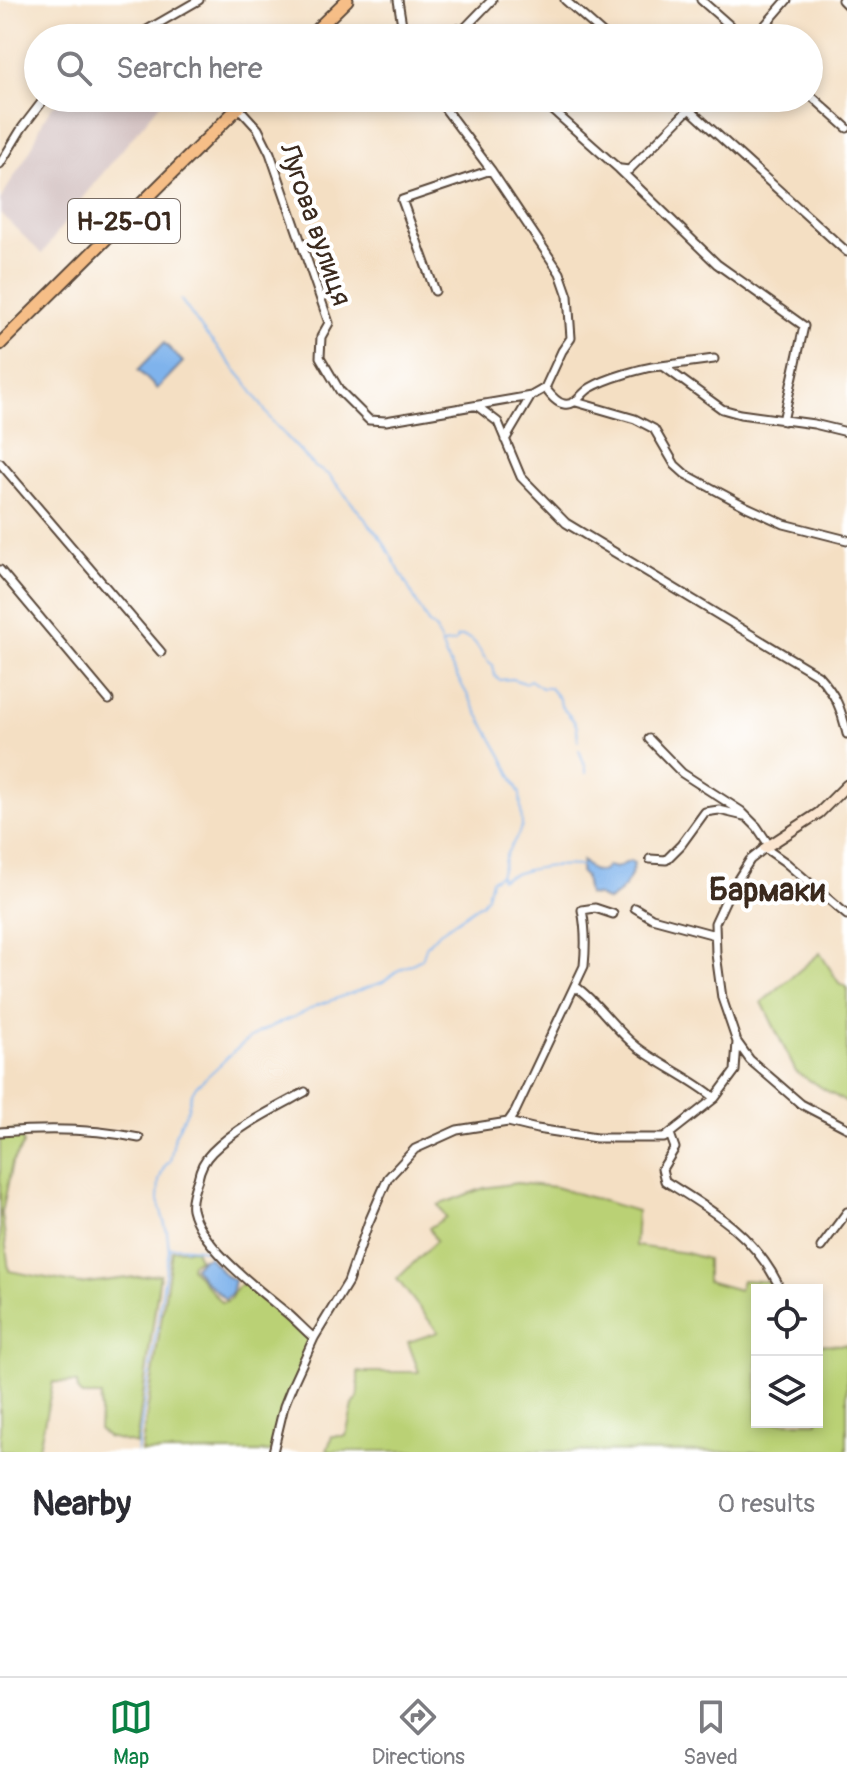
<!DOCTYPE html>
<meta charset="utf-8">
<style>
body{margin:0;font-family:Pangolin,sans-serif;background:#f7f7f7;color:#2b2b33}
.controls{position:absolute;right:24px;bottom:24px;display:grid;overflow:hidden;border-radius:0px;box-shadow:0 4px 12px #0003}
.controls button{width:72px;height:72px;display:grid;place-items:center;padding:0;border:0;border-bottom:2px solid #e1e1e2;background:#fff;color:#2b2b33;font:40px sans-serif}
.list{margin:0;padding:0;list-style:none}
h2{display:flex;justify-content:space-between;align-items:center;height:104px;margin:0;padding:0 32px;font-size:34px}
h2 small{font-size:26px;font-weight:400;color:#7c7c81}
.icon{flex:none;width:44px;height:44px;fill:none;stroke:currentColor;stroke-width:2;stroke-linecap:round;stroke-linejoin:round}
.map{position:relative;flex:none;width:847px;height:1452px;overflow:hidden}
.search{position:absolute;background:#fff;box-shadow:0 4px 12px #0003;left:24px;right:24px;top:24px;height:88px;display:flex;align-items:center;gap:20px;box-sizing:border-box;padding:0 28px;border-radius:44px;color:#7c7c81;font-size:30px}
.sheet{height:224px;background:#fff}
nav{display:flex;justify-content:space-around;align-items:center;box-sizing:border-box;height:112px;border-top:2px solid #e1e1e2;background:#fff;font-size:22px;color:#7c7c81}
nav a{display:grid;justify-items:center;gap:4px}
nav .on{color:#0b8043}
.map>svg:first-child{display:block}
.industrial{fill:#d1bfbf}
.green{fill:#bad175;stroke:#7a7e4a;stroke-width:2}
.water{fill:#7fb3ec;stroke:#5d6e85;stroke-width:2}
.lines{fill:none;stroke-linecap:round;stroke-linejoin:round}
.stream{stroke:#7fb3ec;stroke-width:2}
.street-casing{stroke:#574537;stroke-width:11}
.secondary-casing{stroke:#574537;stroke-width:13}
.primary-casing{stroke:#574537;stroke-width:15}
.street{stroke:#fff;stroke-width:7}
.secondary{stroke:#fbe5cf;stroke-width:9}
.primary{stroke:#f6be87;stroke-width:11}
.labels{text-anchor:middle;stroke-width:8;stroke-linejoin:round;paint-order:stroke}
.shield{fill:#fff;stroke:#766a62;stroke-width:2}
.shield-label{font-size:26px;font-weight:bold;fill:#3b2a1e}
.street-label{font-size:28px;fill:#3b2a1e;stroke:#fff}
.quarter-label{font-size:32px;font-weight:bold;fill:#3b2a1e;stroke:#fff}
</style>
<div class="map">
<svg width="847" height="1452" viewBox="0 0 847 1452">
<rect width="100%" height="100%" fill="#fff"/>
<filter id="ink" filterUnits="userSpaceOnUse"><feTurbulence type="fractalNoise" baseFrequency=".0125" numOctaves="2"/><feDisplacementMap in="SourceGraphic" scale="16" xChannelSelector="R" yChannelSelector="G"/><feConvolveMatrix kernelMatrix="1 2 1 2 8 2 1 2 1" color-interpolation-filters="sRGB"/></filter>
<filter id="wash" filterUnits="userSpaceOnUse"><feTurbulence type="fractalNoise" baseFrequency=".006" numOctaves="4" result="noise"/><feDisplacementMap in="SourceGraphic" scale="32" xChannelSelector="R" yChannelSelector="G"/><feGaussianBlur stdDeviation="1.8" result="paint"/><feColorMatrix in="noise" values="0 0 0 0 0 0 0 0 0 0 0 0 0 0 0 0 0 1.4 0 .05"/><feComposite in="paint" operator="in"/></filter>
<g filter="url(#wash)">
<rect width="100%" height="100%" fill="#f4dfc3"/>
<path class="industrial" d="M64,98H165L83,197L42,254L0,213V200L32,147L43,121L52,107Z"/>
<path class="green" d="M820,953L839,983L847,987V1103L796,1072L762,1002Z
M22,1130L23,1145L12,1163L2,1213L9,1271L79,1284L160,1274L136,1444L107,1437L99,1430L101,1396H82L78,1391L77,1383L53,1382L38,1452H0V1132Z
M517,1183L555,1187L637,1211L635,1246L686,1253L707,1259V1281L739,1290L742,1280L777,1282L782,1290H757V1422H817V1344L847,1345V1452L327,1451L332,1436H346L353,1405L358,1398V1372H419L408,1342L438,1332L397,1279L436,1241L429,1228L446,1217L438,1205L484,1188Z
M195,1249L199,1259L192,1263L191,1268L221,1302C233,1302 231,1294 237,1287C240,1285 243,1284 246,1282L251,1289L281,1311L310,1339L270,1452H141L172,1250Z"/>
<path class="water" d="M164,343L183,362L157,389L138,370Z
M582,861C590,868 592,874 603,871L607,866L616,868L630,861L634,863C633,877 621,894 608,901L598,896L588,895L585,877L580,872Z
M209,1257L226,1276L234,1280L231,1294L225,1299L202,1278L194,1267L202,1258Z"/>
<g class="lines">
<path class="stream" d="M443,644L455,642L457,637C481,635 476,655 493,665L495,676L499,680L512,679L525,683L530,680L542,688H550L560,700L561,706L574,721L577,727L578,741
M579,750L586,769V773
M500,876L501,879C526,868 555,864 582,866
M169,1247C183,1247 196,1248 210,1251L209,1257
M137,1452L169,1250L167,1232L158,1200L159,1180L164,1167L170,1161L175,1135L187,1111L192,1093L196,1086C216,1070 233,1050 253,1036C273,1023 296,1019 315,1006L383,982L397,971L422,959L427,945L437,934L482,903L487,896L491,880L500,875L507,853L518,835L522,825L520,794L502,756L446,657L436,630L428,623L383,541L329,475L315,467L272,421L245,381L204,332L181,300"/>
</g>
</g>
<g filter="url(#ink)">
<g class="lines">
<g class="street-casing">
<path id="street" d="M398,0L402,25L408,38
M565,0L608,38
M701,0L744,38
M842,0L847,5
M462,31L492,0
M133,38L199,0
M416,38L458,29L472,38
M754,38L787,0
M809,94L847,128
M437,98L491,170L560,273L568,296L571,338L562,351L545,388L531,396L505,440
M539,98L619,169L717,264L804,326L783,421
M677,98L847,252
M238,107L258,129L270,153L329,323L321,337L320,357L340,391L369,420L386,421L531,396
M0,164L22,128L45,98
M621,169L629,170L700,98
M435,291L402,200L491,170
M661,366L714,359
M545,388C550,394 556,403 564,404C577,406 581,393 590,388C605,379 646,366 663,366L722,409L740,414L814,424L847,432
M576,402L635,419L654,429L675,465L685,474L747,507L784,524L847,540
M477,406L498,422L521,477L566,523L818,675C836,695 841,708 847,734
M0,463L161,652
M0,570L109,700
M649,739L682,773L741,811L757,827L769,845
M650,859L666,860L681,845L705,812L719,810L744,816
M635,908L652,918L715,935
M575,986C599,1003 614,1029 637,1047C662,1066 691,1078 715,1098
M737,1042L750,1060L801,1104L847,1128
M305,1092C274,1109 238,1126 212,1152C204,1160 200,1168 198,1179C195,1187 190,1200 192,1209C200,1245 255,1287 282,1309C293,1317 303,1329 314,1338
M508,1122L515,1112L584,966C586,946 586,929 582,910L595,908L613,914
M0,1132C47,1128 92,1128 139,1138
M670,1134L675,1148L662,1169L665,1181C711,1210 751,1232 777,1282
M821,1247L847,1212
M273,1452L284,1406L292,1386L314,1338L348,1282L368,1224L388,1178L415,1149L457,1130L508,1122L537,1129L596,1138H664L715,1098L735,1071L737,1042L722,998L716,954L715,923L728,895L750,860L765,848L785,862L847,915"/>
</g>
<g class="secondary-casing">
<path id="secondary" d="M765,848L819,813L847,785"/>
</g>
<g class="primary-casing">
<path id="primary" d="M308,38L347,0
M0,344L248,98"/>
</g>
<use href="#street" class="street"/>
<use href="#secondary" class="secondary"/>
<use href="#primary" class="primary"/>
</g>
</g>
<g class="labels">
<rect class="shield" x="68" y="199" width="112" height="44" rx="6"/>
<g class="shield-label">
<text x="124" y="230">Н-25-01</text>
</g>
<g class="street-label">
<text transform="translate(316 224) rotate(71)" y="10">Лугова вулиця</text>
</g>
<g class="quarter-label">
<text x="767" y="901">Бармаки</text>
</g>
</g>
</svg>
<div class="controls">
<button><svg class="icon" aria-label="locate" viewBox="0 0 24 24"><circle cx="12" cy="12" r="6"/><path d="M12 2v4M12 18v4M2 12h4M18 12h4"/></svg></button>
<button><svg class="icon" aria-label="layers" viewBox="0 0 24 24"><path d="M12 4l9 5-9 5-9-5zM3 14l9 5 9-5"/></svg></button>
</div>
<div class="search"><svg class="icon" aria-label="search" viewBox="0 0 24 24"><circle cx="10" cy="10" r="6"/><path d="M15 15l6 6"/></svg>Search here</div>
</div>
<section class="sheet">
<h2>Nearby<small>0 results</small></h2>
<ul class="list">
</ul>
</section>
<nav>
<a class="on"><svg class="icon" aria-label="map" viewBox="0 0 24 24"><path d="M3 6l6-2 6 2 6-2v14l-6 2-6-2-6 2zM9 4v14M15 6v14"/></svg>Map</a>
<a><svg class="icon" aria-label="directions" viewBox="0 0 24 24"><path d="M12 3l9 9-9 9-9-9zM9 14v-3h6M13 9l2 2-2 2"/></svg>Directions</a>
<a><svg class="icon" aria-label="saved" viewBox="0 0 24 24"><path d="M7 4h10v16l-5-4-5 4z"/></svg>Saved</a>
</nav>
